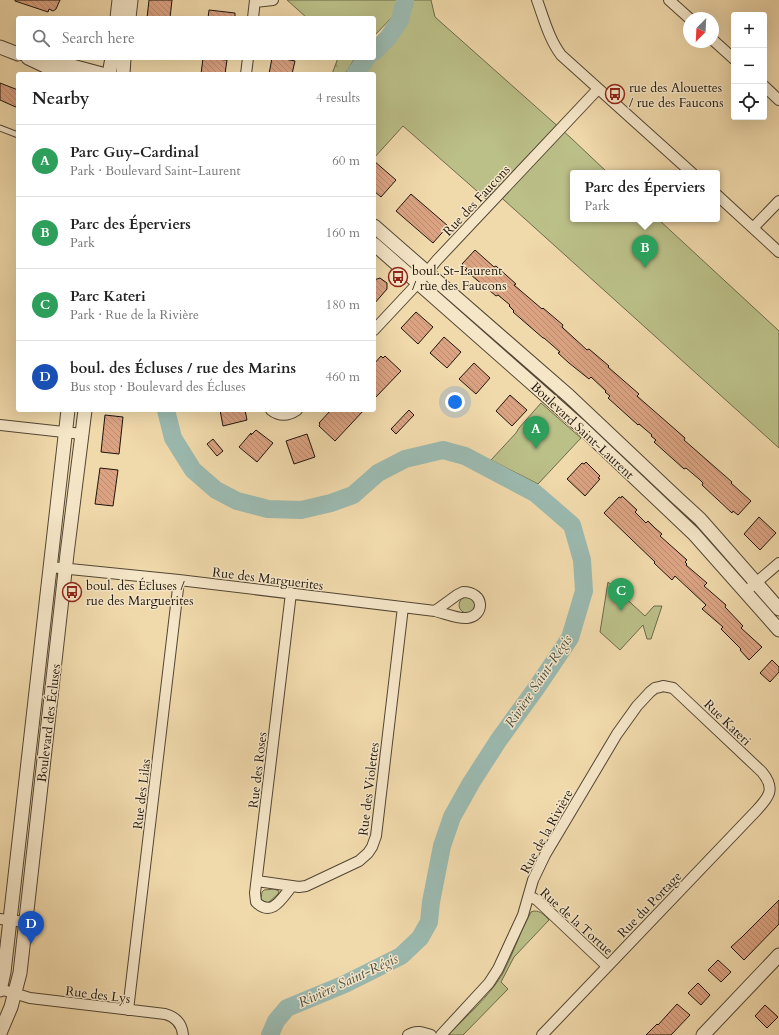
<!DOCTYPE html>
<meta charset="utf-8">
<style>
body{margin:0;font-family:Cardo,serif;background:#f2f2f2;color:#222}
.controls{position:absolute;right:12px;top:12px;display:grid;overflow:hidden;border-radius:4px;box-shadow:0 4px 16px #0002}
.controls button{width:36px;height:36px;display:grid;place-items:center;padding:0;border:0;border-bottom:1px solid #e0e0e0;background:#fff;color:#222;font:20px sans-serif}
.compass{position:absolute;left:683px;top:12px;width:36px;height:36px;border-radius:50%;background:#fff;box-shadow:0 4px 16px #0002;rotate:204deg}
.you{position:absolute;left:455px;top:402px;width:14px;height:14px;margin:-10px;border:3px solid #fff;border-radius:50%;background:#1a73e8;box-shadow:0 0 0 6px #1a73e833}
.badge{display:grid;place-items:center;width:26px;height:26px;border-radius:50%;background:#8f2418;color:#fff;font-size:13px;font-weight:700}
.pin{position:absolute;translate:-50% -33px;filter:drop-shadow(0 1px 2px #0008)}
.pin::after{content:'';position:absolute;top:21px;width:14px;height:12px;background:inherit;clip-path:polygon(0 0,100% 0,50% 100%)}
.popup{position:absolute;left:570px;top:170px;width:150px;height:52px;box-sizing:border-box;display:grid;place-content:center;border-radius:4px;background:#fff;filter:drop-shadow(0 1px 3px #0005);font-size:13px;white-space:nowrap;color:#767676}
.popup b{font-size:15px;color:#222}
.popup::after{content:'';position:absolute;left:50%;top:100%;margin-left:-8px;border:8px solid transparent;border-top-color:#fff}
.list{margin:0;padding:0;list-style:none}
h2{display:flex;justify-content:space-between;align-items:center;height:52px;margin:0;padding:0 16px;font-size:17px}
h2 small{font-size:13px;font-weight:400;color:#767676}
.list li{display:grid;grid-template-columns:26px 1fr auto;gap:12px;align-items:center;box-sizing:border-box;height:72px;padding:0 16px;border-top:1px solid #e0e0e0}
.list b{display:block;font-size:15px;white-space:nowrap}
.list p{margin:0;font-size:13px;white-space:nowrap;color:#767676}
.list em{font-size:13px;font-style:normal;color:#767676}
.icon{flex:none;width:22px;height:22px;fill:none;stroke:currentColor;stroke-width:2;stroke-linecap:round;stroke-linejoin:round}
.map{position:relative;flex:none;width:779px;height:1035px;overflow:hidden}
.search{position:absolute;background:#fff;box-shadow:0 4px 16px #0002;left:16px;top:16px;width:360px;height:44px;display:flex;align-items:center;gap:10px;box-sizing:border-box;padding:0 14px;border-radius:4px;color:#767676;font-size:15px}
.panel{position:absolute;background:#fff;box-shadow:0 4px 16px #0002;left:16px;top:72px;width:360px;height:340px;border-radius:4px}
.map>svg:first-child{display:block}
.green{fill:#bbbf88;stroke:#6c6a4a}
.forest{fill:url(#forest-firs);stroke:#6c6a4a}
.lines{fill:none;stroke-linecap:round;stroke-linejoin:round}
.river{stroke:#9bb9af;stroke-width:18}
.building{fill:url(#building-back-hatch);stroke:#1e150b}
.service-casing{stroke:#524633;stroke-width:7}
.minor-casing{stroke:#524633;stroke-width:12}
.tertiary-casing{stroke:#524633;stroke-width:15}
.service{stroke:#f5e6c8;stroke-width:5}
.minor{stroke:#f5e6c8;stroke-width:10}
.tertiary{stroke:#f5e6c8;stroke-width:13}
.labels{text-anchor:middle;stroke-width:3;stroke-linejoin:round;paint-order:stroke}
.poi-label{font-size:13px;fill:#1e150b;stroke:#f5e6c8;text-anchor:start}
.street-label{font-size:13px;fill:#1e150b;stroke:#f5e6c8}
.water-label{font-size:14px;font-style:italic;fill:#4a4e44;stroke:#f5e6c8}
</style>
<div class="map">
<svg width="779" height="1035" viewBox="0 0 779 1035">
<defs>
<pattern id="forest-firs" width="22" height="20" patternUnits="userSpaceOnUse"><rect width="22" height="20" fill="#bbbf88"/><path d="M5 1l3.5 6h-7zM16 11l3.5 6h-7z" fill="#a0a374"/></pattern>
<pattern id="building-back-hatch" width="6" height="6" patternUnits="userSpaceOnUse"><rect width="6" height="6" fill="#dba382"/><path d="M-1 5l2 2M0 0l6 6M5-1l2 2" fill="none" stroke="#bc8b6f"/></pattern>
</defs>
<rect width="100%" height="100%" fill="#f0d9ab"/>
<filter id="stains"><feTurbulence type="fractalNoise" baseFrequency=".005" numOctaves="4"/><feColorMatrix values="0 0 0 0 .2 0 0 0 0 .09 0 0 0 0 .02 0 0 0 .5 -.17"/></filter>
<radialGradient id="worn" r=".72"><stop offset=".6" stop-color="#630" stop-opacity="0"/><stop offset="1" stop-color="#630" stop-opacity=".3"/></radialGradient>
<path class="green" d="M287,0H399L395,14L374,36V18H307Z
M412,0H431L435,17L571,138L608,173H573V219H658L779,331V448L494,191L486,199L403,126L374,158V74H365L380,52L398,36L405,23L412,7Z
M541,403L581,438L538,484L491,460L516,433L519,428Z
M608,582L645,616L654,606H662L651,639H647L643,625L620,650L600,632Z
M459 605a8 8 0 1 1 16 0a8 8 0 1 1-16 0Z
M274,889L279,891L278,894L268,903L263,901L261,899L262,892L264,890Z
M534,911C541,911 544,915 549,920L514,957L501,982L508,989L463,1035H448C466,1017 489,996 502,975C512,957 519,934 529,916L531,912Z"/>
<path class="forest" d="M338,58H355L345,74H332Z"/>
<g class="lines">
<path class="river" d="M374,52L388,38L400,20L405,0
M355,74L367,58
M166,410L173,438L193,470L216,490L237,501L268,509L301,510L331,503L353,495L378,473L405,459L443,450L465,456L535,493L572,525L582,560L584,591L570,638L537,687L498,741L471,783L452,817L442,846L431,902L429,922L420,938L401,956L345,984L287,1008L276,1021L270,1035"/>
</g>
<path class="building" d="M15,0H60L56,9L53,11L49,9L48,12L15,1Z
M149,0H172L170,18H147Z
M209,10L235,13V18H208Z
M203,58L227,60L225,74H201Z
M272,58H280L295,61L292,74H269Z
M0,83L18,90V108L0,100Z
M374,161L396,180L381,197L374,191Z
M411,194L448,226L433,243L396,211Z
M475,250L494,267L496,266L516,284L514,285L542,309L543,308L563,325L562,327L587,350L589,349L609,366L608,367L639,394L637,396L685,438L684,440L732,482L731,483L751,501L738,515L733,511L732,513L702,485L703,483L699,479L686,468L684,469L654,442L656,440L651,436L652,435L639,424L638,425L608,398L610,396L605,392L606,391L591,377L589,379L569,363L558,353L560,352L544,338H543L513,312L514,311L509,306L510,305L498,295L496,296L465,270L467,269L462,264Z
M380,278L387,283V289L374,304V280Z
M416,312L433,327L418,344L401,328Z
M444,337L461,352L447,368L430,353Z
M381,356L383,358L385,356L401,371L374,399V364Z
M474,363L490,378L476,394L459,379Z
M510,395L527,410L512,426L496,411Z
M220,410H245L247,420L223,426Z
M331,410H364L335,441L319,426L320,424L319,423Z
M409,410L414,415L396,434L391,429Z
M105,415L123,417L119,454L101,452Z
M256,430L273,443L257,462L239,447L251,433V435Z
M307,434L315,457L294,464L286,441Z
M213,439L223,451L217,456L207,444Z
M586,462L600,476L598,478L600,479L585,496L567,479L582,463L584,464Z
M100,468L118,470L113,506L95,504Z
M622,496L637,510L635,512L646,523L648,521L655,528L662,534L660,536L687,560L685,562L687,564L686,565L707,583L704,586L726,605L725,607L743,626L741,628L762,647L749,660L740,650L741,649L721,629L723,627L702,609L706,605L675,576L672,580L654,563L655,562L604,513L619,497L621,498Z
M759,517L776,533L760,550L744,534Z
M772,660L779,667V672L770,682L760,673Z
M779,900V924L744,960L731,947L742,937Z
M718,960L731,972L721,982L708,970Z
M698,983L710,995L701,1005L688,993Z
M677,1004L690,1015L671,1035H646L657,1024L658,1025Z
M765,1005L778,1017L767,1028L755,1016Z"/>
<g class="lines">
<g class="service-casing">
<path id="service" d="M0,128L18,135"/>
</g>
<g class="minor-casing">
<path id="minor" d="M537,0C544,19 549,39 561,55L692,173
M669,0L689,18
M255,2L273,0
M253,18L255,0
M713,40L734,59
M246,74L248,58
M764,86L779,100
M717,195L779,252
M753,228L779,201
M374,330L418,283L437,260L598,89
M271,410C280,417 288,416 297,410
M0,425L82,434
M50,567L179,580L435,611
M751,587L779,563
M463,592C485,592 485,616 467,618C458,619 444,613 435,611L457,595Z
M291,593L255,893L256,902C272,918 282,898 292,886
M257,881L299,887L306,886L359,861L368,853L372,847L376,836L403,607
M529,896L537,900L607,966
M0,919L25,922
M0,989L30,998L165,1014C176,1017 182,1024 183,1035
M128,1010L179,580
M408,1035C416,1030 422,1032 431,1035
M441,1035L489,983L498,969L523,915L533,880L545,855L617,734L637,706L650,692L655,688L660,687L663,686L673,688L762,772C776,789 769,797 756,811L542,1035"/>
</g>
<g class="tertiary-casing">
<path id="tertiary" d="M117,18L119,0
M129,18L131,0
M0,47L18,54
M28,58L47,67L67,74
M41,58L50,60L102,74
M109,74L112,58
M123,74L124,58
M374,226L569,396L676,497L700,519L715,536L779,609
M374,244L579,425L694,534L779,630
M0,990L4,972L10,920L68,410
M0,1033L11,1007L20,973L67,554L85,410
M703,1035L779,955"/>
</g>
<use href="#service" class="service"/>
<use href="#minor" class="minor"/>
<use href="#tertiary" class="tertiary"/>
</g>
<defs>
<g id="bus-ring" transform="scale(1)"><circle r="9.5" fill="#f5e6c8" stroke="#8f2418" stroke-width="1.5"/><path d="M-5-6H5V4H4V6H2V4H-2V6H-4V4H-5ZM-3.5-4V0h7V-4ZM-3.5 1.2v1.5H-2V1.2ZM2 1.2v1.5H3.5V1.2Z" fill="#8f2418"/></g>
</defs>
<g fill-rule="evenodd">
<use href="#bus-ring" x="615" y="94"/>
<use href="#bus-ring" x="398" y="277"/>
<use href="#bus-ring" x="72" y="592"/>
</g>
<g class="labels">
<g class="poi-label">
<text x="629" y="92">rue des Alouettes<tspan x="629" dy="15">/ rue des Faucons</tspan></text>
<text x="412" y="275">boul. St-Laurent<tspan x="412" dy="15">/ rue des Faucons</tspan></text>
<text x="86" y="590">boul. des Écluses /<tspan x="86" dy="15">rue des Marguerites</tspan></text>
</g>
<g class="street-label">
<text transform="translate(476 200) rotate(-47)" y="5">Rue des Faucons</text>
<text transform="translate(583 430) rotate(43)" y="5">Boulevard Saint-Laurent</text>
<text transform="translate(268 578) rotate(7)" y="5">Rue des Marguerites</text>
<text transform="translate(728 722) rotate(44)" y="5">Rue Kateri</text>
<text transform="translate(48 723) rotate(-83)" y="5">Boulevard des Écluses</text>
<text transform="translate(257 770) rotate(-83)" y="5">Rue des Roses</text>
<text transform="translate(368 789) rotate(-83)" y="5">Rue des Violettes</text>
<text transform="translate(141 794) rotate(-83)" y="5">Rue des Lilas</text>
<text transform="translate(546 831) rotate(-61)" y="5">Rue de la Rivière</text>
<text transform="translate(649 904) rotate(-46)" y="5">Rue du Portage</text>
<text transform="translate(577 921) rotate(42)" y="5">Rue de la Tortue</text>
<text transform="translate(98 994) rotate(7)" y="5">Rue des Lys</text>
</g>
<g class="water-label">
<text transform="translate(538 681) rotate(-56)" y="5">Rivière Saint-Régis</text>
<text transform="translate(348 980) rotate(-25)" y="5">Rivière Saint-Régis</text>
</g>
</g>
<rect width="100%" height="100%" filter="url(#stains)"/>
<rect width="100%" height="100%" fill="url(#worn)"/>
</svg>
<div class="controls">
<button>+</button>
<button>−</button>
<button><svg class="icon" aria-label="locate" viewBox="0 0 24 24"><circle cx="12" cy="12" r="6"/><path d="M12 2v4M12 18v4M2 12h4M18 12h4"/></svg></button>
</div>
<svg class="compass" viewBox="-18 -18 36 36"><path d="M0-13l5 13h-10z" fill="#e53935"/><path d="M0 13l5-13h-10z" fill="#767676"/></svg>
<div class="you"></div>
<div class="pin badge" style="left:536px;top:449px;background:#2e9e5b">A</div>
<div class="pin badge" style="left:645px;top:268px;background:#2e9e5b">B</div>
<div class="popup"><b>Parc des Éperviers</b>Park</div>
<div class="pin badge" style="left:621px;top:611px;background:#2e9e5b">C</div>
<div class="pin badge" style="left:31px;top:944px;background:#1a4fb4">D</div>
<div class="search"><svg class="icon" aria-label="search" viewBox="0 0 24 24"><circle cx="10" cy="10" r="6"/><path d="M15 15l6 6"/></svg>Search here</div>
<section class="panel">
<h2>Nearby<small>4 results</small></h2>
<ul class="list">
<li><span class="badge" style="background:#2e9e5b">A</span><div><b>Parc Guy-Cardinal</b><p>Park · Boulevard Saint-Laurent</p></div><em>60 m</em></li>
<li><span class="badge" style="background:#2e9e5b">B</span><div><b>Parc des Éperviers</b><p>Park</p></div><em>160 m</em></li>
<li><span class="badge" style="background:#2e9e5b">C</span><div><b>Parc Kateri</b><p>Park · Rue de la Rivière</p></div><em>180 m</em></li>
<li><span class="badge" style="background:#1a4fb4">D</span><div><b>boul. des Écluses / rue des Marins</b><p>Bus stop · Boulevard des Écluses</p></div><em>460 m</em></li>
</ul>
</section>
</div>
